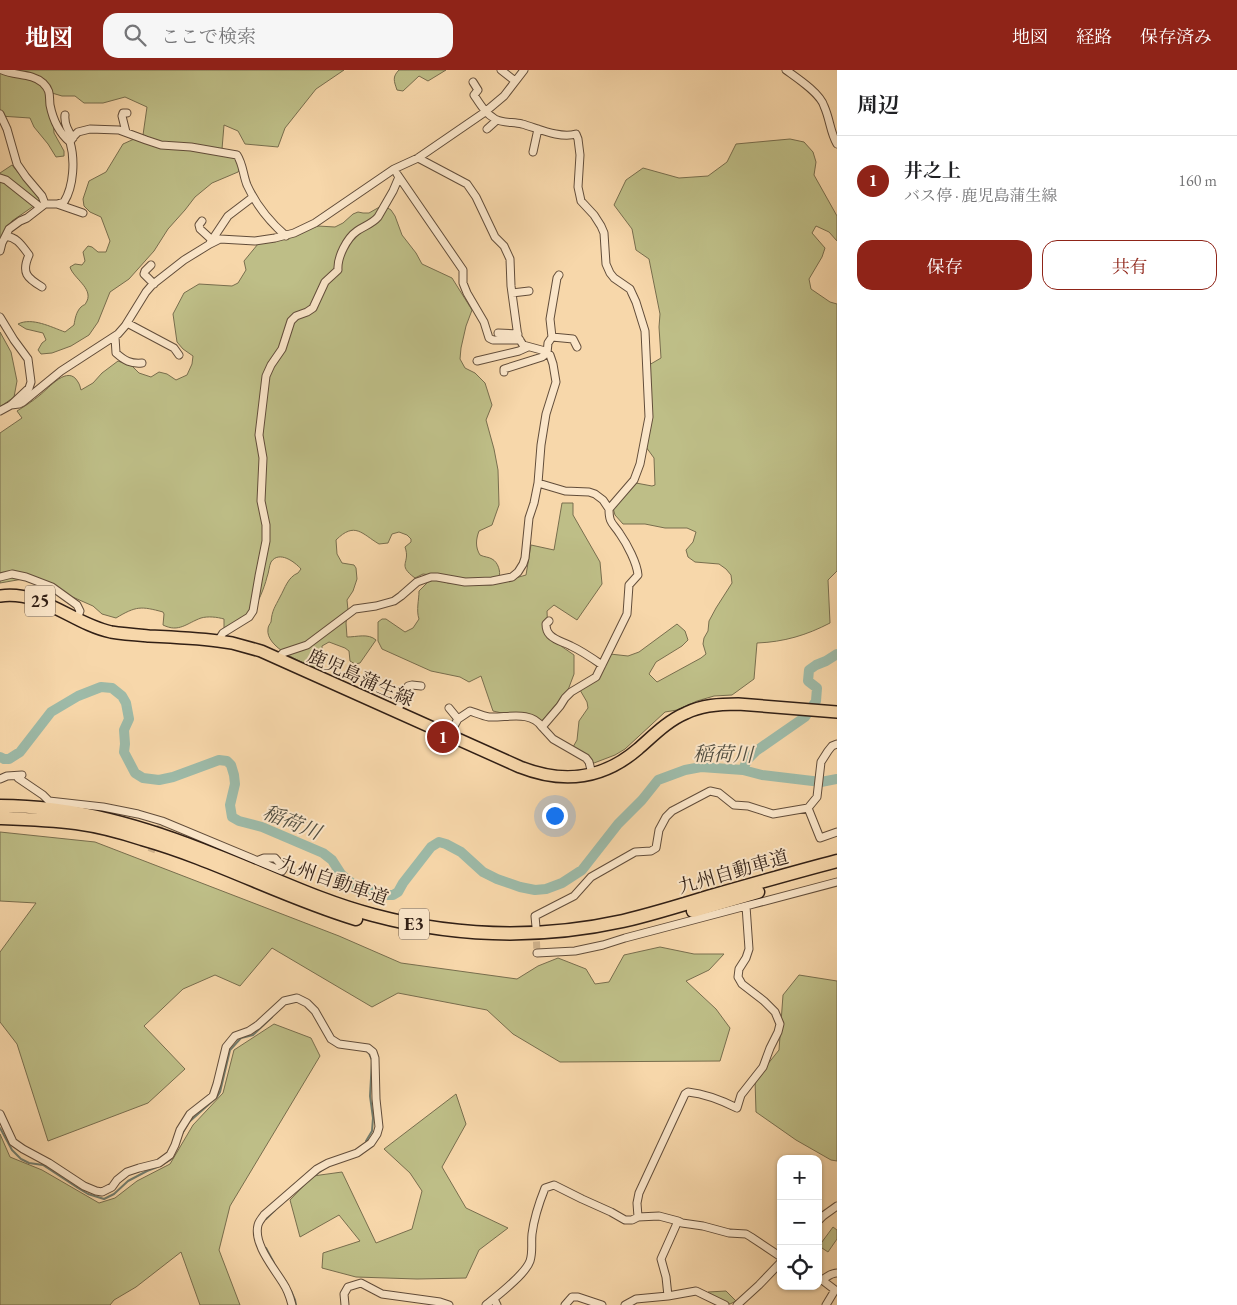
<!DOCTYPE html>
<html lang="ja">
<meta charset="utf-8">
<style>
body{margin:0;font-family:"EB Garamond","Noto Serif JP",serif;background:#f6f6f6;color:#202124}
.controls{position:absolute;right:15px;bottom:15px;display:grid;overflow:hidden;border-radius:10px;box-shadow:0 1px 4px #0004}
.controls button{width:45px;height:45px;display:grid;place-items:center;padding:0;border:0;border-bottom:1px solid #e0e0e0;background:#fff;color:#202124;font:25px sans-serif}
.you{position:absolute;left:554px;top:745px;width:18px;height:18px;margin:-12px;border:4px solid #fff;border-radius:50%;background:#1a73e8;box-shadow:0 0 0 8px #1a73e833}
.badge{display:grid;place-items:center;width:32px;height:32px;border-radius:50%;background:#8f2418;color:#fff;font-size:16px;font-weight:700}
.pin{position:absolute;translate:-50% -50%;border:2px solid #fff;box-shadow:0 1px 5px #0006}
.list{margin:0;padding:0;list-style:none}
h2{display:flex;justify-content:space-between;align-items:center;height:65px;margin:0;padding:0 20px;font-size:21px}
h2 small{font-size:16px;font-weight:400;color:#757577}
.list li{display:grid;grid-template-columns:32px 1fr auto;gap:15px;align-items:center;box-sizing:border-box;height:90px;padding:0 20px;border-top:1px solid #e0e0e0}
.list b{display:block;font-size:19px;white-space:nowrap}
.list p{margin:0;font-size:16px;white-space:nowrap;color:#757577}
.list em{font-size:16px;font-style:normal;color:#757577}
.actions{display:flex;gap:10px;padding:15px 20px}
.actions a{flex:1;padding:11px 0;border:1px solid #8f2418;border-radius:15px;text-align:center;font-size:18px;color:#8f2418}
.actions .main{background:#8f2418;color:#fff}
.icon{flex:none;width:28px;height:28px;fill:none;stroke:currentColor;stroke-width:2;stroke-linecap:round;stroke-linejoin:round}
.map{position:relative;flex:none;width:837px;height:1235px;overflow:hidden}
header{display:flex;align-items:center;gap:30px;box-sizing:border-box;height:70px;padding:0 25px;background:#8f2418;color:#fff}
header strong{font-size:24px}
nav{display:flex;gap:28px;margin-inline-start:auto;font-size:18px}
.search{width:350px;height:45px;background:#f6f6f6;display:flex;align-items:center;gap:12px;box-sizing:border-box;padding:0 18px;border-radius:15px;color:#757577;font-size:19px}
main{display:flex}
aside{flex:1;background:#fff}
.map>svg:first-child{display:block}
.green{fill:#bebe87;stroke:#786e4e}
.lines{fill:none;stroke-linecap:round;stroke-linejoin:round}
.stream{stroke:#727c6d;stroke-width:2}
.river{stroke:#9dbaa8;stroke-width:10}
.street-tunnel{stroke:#cfb28c;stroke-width:7;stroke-dasharray:7 3.5;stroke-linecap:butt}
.street-casing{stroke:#624d3a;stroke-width:9}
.primary-casing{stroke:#311f15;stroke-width:14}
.highway-casing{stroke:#311f15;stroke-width:15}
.street{stroke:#fae5c8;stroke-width:7}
.primary{stroke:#f7d7aa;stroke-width:11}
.highway{stroke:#f7d7aa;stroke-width:12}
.labels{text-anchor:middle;stroke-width:4;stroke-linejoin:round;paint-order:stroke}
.shield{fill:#fae5c8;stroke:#6d5a4b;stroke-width:1}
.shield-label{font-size:18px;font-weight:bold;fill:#311f15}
.street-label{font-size:19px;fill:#311f15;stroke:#fae5c8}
.water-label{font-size:20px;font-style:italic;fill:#514e41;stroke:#fae5c8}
</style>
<header>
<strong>地図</strong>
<div class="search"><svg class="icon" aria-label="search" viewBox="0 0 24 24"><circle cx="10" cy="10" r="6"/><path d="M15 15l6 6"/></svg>ここで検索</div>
<nav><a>地図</a><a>経路</a><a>保存済み</a></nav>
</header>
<main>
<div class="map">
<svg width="837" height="1235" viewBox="0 0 837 1235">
<rect width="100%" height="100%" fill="#f7d7aa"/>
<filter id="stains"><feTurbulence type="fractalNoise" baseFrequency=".004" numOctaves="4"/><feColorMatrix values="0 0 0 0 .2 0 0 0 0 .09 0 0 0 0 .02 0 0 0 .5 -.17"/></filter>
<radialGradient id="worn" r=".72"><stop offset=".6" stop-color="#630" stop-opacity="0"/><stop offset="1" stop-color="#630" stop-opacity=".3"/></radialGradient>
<path class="green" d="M0,0H344L316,19L285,58L278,77L245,74L238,61L224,55L222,79L231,87L236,89L240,99L238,102L212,113L195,127L185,140L168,159L154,181L129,209L110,222L98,252L89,265L71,276L52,283L41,284L38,280L42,273L46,270L43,263L26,259L18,254C32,247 51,257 65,262L74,255C75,249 76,242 81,237C87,232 83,238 87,231C93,218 73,208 70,197L75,194L82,195L85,191L83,182L88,176L92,177L98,182H106L110,171L101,147L90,142L84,136L83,129L89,111L106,102L123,74L143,65L147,37L125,27L103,33H84L75,26H62L52,23L54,63L64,81V86L56,87L48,74L34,57L30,48L0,46Z
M399,0H446L428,11L419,6L403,21L397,20C394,11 392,7 399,0Z
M790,69L804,72L813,82L816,92L814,105L837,146V171L829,162L816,156L812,163L825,178L822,187L809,209L811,219L830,232L837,234V501L828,510L830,553C807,565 784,572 757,573L754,609L732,625L714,626L697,631L677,640L665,642L625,679L615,685L594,693L588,687L573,677L577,670L579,651L588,638L587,632L580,620L610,584L628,586L639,582L677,554L685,561L688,570L682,576L656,592L649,604L657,612L701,588L706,584L703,574L704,568L708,561L709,551L716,538L732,513L731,505L726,499L719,494L695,492L688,487L686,480L693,472L696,462L687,458H665L645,454H623L615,445L613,438L634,414L636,413L652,416L655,415L654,388L646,377L649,295L661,288L659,257L660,244L649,189L636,180L632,159L614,135L626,110L643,98L679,108L708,106L727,92L736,74Z
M12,95L41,131L12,151L0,172V103Z
M383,135L391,140L395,146L402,165L416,183L422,194L452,208L472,240L466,256L461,278L460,289L465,298L475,303L485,313L492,335L486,350L494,379L498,400L499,435L492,455L479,461C476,469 475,477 480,485C484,487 489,487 492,489C498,492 501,502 499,507L471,510L423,504L415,508C396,494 411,494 405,477L411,472V469L407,465L399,462L392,464L388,473L379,474C362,464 355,451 336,470L337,484L342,493L354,495L356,498L357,509L353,521L347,530L348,540L346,553L347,567C357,567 368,563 376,570L360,593L355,594L350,591L349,581L345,578L329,572L322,576V586L316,598C302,593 265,577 268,559C268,556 270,554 271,552C272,540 275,537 280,527C285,518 288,507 298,503L301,499C295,492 279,480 271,492C269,496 269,502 267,507C264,519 258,533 251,543C246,549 231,555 224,559V549C217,547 208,546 201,548C187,553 179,563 163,555L164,544L163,542C141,536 136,536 116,548L102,544L93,536L59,521L23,509L0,513V363L22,348L17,341C25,336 33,331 40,325C49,318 68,294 78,312C80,315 80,317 81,320L93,313L102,303L118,291L132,296L139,303L151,307L159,302L167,304L176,310L187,305L192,294L193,286L183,279L177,272L173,244L184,223L199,214L232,216L238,213L246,200L244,191L258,174L318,156L335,157L343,153L353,144L358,142L363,143H369Z
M0,262L11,282L17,311L14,327L0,337Z
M562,433H573V445L600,492L602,514L577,550L554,535L547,541L548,567L574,585V604L568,620L541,652L493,641L481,606L469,612L460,607L431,601L382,579L378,571V552L382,549H386L405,562L413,558L419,549C416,540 419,530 419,521L428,512L436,509L448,513L491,515L526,505L531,475L554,480Z
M0,762L95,772L339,866L401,893L517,909L538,896L558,888L586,899L595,914L609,912L624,885L660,877L694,884H724L709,900L686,911L716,939L730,958L720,991L560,992L513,964L487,940L398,923L372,937L272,878L240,916L215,905L183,919L144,956L185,999L148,1033L48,1071L17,974L0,952V882L36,833L0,831Z
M799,905L837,911V1091L831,1090L796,1070L756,1042L755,1010L779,980L783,925Z
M274,954L311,968L320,986L230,1136L219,1180L240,1235H200L181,1182L136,1217L114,1230L110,1235H0V1064L10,1087L42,1100L99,1133L115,1128L137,1111L170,1094L193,1055L223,1023L234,980Z
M456,1024L466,1054L442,1097L466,1138L508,1158L479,1180L466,1208L417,1209L356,1207L322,1198L323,1183L360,1171L339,1145L300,1167L290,1130L313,1106L342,1102L376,1173L412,1159L422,1121L410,1103L384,1079Z
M833,1157L837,1160V1169L828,1182L819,1176Z
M726,1221L736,1231L730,1234L709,1223L708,1222Z"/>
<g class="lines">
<path class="stream" d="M365,980L369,983L372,990L370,1026L373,1048L372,1061L366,1071
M0,1058L12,1080L21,1089L29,1093L43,1095L78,1118L88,1124L104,1129L114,1124L128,1111L147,1101L160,1096L170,1090L172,1087
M182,1064L189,1052L217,1027L220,1022L230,980L241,968L253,965L272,947
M314,1106L325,1098
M266,1149L275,1140
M266,1178L274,1193
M291,1221L295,1230L296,1235"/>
<path class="river" d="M0,687L4,689H9L20,682L51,642L78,626L101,617L112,618L122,626L126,633L129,649L124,660L125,674L124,682L135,703L143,708L159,710L173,707L219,690L227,691L231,695L234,705L235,714L230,735L232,747L239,751L262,757L323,783L332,790L341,804L353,814L386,825H393L398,822L403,813L431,777L439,772L446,774L461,782L483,802L497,809L520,817L535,820L546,819L562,813L582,800L618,754L642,730L658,710L685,700L701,697L743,700L762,705L821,712L837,709
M743,700L747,690L756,681L805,647L816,631L817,618L808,611L809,600L816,595L826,591L837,584"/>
<path class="street-tunnel" d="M151,782L162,751
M536,861L537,883"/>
<g class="street-casing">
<path id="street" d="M501,0L515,11
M786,0C797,8 820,23 824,36C830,49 830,62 837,74
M473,12L478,20L474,25C480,34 485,43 495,49C502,53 513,52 522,54C537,58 560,69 576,64L578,69L580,85L578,117L581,131L594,145L601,156L604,163L606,194L610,203L614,208L630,219L636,232L645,261L649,347L640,394L634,410L609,439C609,454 613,453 620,464C627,474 637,493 638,505L629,515L627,544L596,607L571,622L565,628L560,636L542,657L553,669L586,688L589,692L592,704
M0,44L7,59L17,94L26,107L42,126L45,134
M65,45C64,53 68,61 73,68
M487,59L497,50
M126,62L122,46L123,43H127
M70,72L74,66L78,62L90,59L119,60L146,70L161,75L191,77L237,85C243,94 243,105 247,115C256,135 270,152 286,166
M533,82L538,59
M397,104L463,200V213L467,223L484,252L489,268L493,270H520
M0,108L6,110L40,137
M57,134L83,143
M202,151L199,155L200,159L212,170
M6,166C18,168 22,176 29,185C21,203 27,208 42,217
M210,173L228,146L253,127
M0,181L2,173L9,159L20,151L27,148L45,134H57L64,132C74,116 75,89 70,72C58,62 53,50 50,35C49,25 51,21 43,13C32,3 15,6 2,0
M151,195L145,201L144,204L154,214
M512,223L529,221
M0,247L14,270L28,289L31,312L29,318L11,335L0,341
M127,253L174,278L179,285
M498,263L518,264
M115,267L116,283C125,291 131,294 142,293
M552,267L573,269L577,277
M477,291L519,281L528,277
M504,302V299L542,287L547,283L548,273L552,267L550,249L557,208L559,205
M11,335L19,334L23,332L61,301L118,264L125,256L146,222L152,215L184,190L210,174L220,169L255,171L275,168L294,163L315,153L394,99L418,88L485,42L504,26L524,0
M538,413L565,421L589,422L595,424L603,430L609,439
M0,507L12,504L26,507L52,517L77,535L80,541L77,549
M549,551L546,554C546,559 547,562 550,565C556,571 564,572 571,576C582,581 592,588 602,595
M218,571L223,563L249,547L253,541L259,506L266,471V455L261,431L263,388L259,365L266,306L271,295L282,279L291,251L296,246L307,242L313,238L325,212L338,200C337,187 347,168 357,161C364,156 372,154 378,147L393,121L399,107
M278,588L283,583L307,575L355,539L376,536L394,531L401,526L417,512L431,507H437L465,512L492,511L512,507L518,502L523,494L525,488L529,448L534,433L538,413L541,375L546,344L556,312L553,294L550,285L545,281L523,275L518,267L511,216L510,189L504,176L495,167L476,127L467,114L418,88
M449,638L458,649
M397,642L408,616L412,615L421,616
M449,665L458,649L470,641C476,643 483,646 489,647C507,648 531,640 542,657
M0,709L7,706L22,705L18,708L43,725L49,731L103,737L138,744L162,751L282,801L284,798L275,788H264L259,790
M808,738L820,768L837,762
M536,857L535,846L574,826L591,807L635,782L651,781L656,778L659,760L666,747L672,741L710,721L719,723L734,735L748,736L773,744L808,738L817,727L821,692L828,681L832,676L837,674
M537,883L575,881L603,875L625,868L746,836
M0,1044L13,1072L23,1079L49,1093L84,1116L96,1121L102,1122L112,1117L117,1110L127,1102L139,1098L159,1093L170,1085L175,1075L180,1060L190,1044L213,1026L217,1014L226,977L235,966L249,961L258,955L284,931L297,928L307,933L315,941L331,969L339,974L368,978L373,982L375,988L376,1029L379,1057L377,1064L371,1073L357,1083L328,1093L317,1099L264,1145C262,1148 259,1151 258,1155C253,1174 274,1198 283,1213C287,1219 290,1227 292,1235
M638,1147L637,1133L639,1123L685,1024L688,1022C706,1024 721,1030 737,1038L741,1025L763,997L770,978L778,962L780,954L775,942L764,931L742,914L738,907L739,899L746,888L749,879L746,836L837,812
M678,1151L661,1189L666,1207L668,1226L696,1221L725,1235
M818,1151L823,1146L837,1136
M822,1210L835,1220L826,1235
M819,1211C826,1209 829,1203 837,1203
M494,1229L497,1235
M345,1235L344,1224L348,1217L361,1213L382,1224L440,1232L449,1235
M486,1235C498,1225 525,1205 530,1191C533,1182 531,1173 532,1164C534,1148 539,1133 545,1118L554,1115L582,1129L611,1142L625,1150H632L638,1147L659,1146L678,1151L682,1153L703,1156L729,1163L746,1164L751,1167L781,1187
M565,1235L572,1227H578L602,1235
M625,1235L636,1229L668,1226
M737,1235L759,1215L781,1192"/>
</g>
<g class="primary-casing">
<path id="primary" d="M0,526C42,520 73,554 111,562C124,564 137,565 149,566C172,567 195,568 218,571L232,573L261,581L520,697C563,714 602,710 638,679C653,666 667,651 686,643C702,635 720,634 738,634L837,642"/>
</g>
<g class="highway-casing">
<path id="highway" d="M0,736C75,736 146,757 215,785C267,805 319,831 373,845C455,867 541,869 623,851C653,844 682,835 711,826C753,814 795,802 837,791
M0,748C25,749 51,750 76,753C98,756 121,762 142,769C216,790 283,827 356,849
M693,841L758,822"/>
</g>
<use href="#street" class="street"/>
<use href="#primary" class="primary"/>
<use href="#highway" class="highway"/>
</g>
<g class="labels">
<g class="shield">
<rect x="25" y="515.5" width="30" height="31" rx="4"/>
<rect x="399" y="838.5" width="30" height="31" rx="4"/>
</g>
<g class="shield-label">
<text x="40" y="537">25</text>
<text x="414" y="860">E3</text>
</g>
<g class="street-label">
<text transform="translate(361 607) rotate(24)" y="7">鹿児島蒲生線</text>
<text transform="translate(733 801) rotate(-16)" y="7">九州自動車道</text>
<text transform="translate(334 810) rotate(19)" y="7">九州自動車道</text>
</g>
<g class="water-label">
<text transform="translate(723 684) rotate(1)" y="7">稲荷川</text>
<text transform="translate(292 752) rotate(22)" y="7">稲荷川</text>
</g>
</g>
<rect width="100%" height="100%" filter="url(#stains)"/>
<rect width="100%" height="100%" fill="url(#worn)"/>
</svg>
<div class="controls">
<button>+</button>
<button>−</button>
<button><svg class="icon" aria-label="locate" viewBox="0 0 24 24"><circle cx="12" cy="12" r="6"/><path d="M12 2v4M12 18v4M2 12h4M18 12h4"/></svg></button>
</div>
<div class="you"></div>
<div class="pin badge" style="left:443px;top:667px">1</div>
</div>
<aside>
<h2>周辺<small></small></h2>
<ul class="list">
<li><span class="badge">1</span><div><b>井之上</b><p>バス停 · 鹿児島蒲生線</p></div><em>160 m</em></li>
</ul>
<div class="actions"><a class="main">保存</a><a>共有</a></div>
</aside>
</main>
